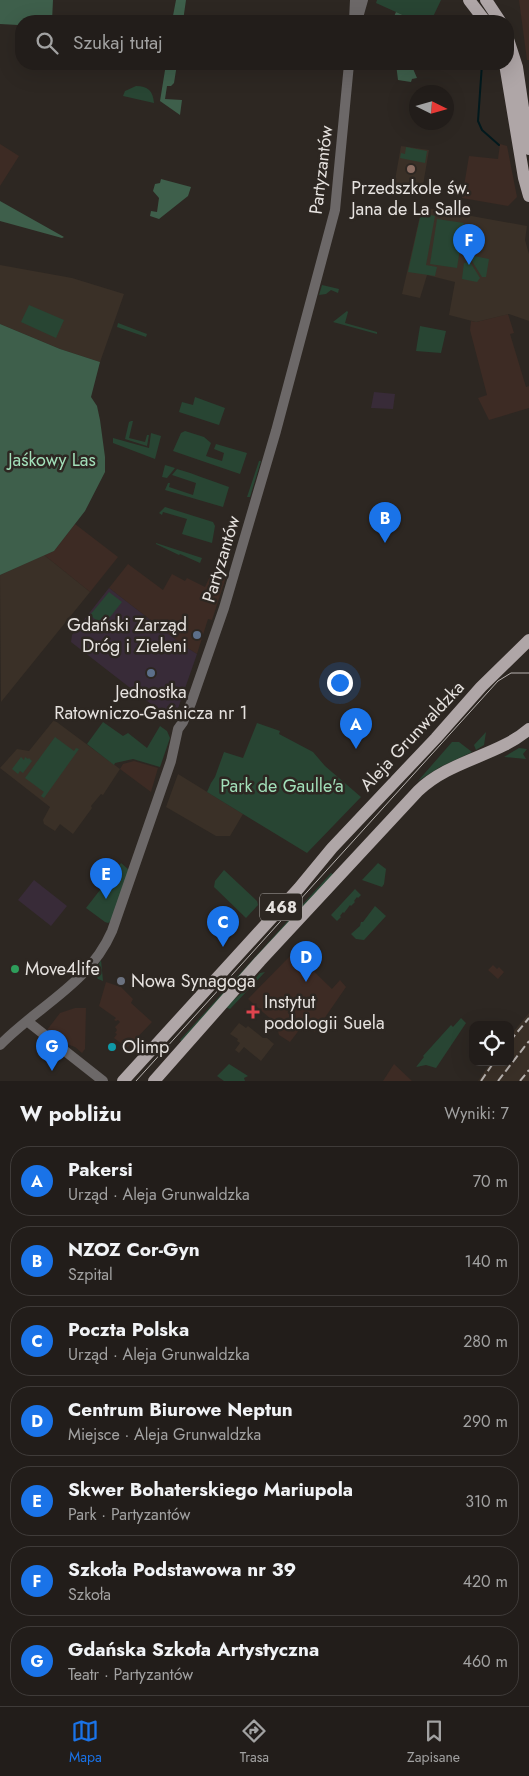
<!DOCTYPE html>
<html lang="pl">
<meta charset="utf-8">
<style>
body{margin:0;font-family:Jost,sans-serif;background:#2a2623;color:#f1f3f6}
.controls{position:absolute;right:15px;bottom:15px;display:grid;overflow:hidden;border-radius:10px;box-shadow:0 5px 20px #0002}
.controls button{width:45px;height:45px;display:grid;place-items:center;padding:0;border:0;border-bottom:1px solid #3f3b39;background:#221d1a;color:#f1f3f6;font:25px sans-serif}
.compass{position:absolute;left:409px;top:85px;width:45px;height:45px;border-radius:50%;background:#221d1a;box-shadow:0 5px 20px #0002;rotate:95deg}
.you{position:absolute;left:339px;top:682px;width:18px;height:18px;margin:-12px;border:4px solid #fff;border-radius:50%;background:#1a73e8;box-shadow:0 0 0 8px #1a73e833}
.badge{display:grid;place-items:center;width:32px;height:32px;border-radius:50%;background:#1a73e8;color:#fff;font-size:16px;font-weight:700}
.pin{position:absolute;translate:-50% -41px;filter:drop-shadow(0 1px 2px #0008)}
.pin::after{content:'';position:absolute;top:26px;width:18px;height:15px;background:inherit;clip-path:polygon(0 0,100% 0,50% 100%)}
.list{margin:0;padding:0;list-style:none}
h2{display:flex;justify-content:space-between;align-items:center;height:65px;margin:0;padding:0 20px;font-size:21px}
h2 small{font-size:16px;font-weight:400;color:#a2a2a2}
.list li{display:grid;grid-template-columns:32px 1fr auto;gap:15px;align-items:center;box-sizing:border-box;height:70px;margin:0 10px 10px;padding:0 10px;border:1px solid #3f3b39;border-radius:20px}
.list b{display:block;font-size:19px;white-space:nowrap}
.list p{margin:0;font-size:16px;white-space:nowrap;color:#a2a2a2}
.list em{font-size:16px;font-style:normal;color:#a2a2a2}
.icon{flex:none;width:28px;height:28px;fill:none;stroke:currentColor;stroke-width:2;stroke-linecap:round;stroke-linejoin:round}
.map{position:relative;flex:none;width:529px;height:1081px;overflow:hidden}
.search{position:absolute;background:#221d1a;box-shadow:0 5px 20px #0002;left:15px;right:15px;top:15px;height:55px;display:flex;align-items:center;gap:12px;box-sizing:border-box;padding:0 18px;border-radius:20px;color:#a2a2a2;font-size:19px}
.sheet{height:625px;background:#221d1a}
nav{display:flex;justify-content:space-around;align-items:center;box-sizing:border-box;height:70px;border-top:1px solid #3f3b39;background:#221d1a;font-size:14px;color:#a2a2a2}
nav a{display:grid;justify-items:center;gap:2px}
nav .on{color:#1a73e8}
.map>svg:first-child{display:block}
.commercial{fill:#3d2b24}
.industrial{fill:#382b38}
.built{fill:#3a3027}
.green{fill:#284533}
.forest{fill:#3e5f4b}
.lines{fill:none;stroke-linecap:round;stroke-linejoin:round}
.stream{stroke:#02191d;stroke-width:2}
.minor{stroke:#6c6868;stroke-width:10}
.major{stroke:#afa6a7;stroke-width:12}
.tram{stroke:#b7b2af;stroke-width:1}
.rail{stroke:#b7b2af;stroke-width:2;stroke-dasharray:8 4;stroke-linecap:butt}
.education-dot{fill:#8d6e63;stroke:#2d2722;stroke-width:2}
.service-dot{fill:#5c6f8a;stroke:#2d2722;stroke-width:2}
.leisure-dot{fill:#2e9e5b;stroke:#2d2722;stroke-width:2}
.worship-dot{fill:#6b7280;stroke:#2d2722;stroke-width:2}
.health-dot{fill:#e0444e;stroke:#2d2722;stroke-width:2}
.culture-dot{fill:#0f9aa8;stroke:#2d2722;stroke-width:2}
.labels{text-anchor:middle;stroke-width:5;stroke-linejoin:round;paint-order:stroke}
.shield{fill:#2d2722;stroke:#aeaaa6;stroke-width:1}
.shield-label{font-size:16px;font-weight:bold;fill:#e6e2df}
.street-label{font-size:18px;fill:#e6e2df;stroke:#2d2722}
.poi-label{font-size:18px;fill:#e6e2df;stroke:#2d2722;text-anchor:start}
.park-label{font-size:18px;fill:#a2dfb9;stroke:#2d2722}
</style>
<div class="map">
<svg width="529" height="1081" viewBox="0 0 529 1081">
<rect width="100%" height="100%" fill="#2d2722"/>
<path class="commercial" d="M519,0H529V60H527Z
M0,144L19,156L0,186Z
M500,144L507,146L517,197L508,206L462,198L469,156L498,159Z
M508,314L514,333L510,334L526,387L529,386V408L489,420L478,398L487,395L470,330L471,321L476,322Z
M75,524L118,557L90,592L44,555L54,551Z
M128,564L163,590L172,574L185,581L187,578L205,587L213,570L226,577L212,620L208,619L197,654L184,646L109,588Z
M134,761L158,768L151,792L120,769L123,764Z
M294,952L332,989L340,980L346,987L315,1032L303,1025L290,1042L279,1035L278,1031L273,1027V1021L248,999Z
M493,965L497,969L499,967L504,972L498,979L488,970Z
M106,982L121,987L133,999L131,1003L152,1022L127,1048L114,1038L117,1034L115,1033L117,1030L115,1027L120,1022L118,1020L116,1021L114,1020L116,1018L99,1006Z
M75,1008H86L85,1049L82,1053L75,1047L64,1043L47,1030L60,1013Z
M394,1064L412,1081H383Z"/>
<path class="industrial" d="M374,392L395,394L393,409L371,408Z
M109,588L184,646L197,654L175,717L160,711L71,642L72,635Z
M34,880L67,906L51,926L18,900Z"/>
<path class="built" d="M401,146L429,150L422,191L394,186Z
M422,207L527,226L525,240L529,254V321L509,314L476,322L449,315L455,282L427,275L420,298L402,294Z
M0,265L72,278L124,294L100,362L60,349L0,324Z
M44,555L90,592L1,702L0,575Z
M54,720L120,769L103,795L101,794L91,806L92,808L73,834L60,824L55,831L44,824L43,820L50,807L0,768L17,749L29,751Z
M178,774L243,814L230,836H216L166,807Z
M529,1013V1081H478L491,1062H510V1036Z
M239,1023L246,1028L248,1026L263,1038H267L274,1044L261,1061L244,1047L239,1053L235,1050L240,1043L237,1041L238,1039L230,1034Z"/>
<path class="green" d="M377,0H441L431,21H416L376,3Z
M136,86C148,86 153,91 154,103L123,96L125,91Z
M406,147L427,151L425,163L400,158L401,153L405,154Z
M421,213L435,216L426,265L437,267L435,276L408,272Z
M437,219L464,223L457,268L430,264Z
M474,256L489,259L486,277H482L472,261Z
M470,262L480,278L477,282L462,279L464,263Z
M322,285L339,289L338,293L331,290L326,294L319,295Z
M29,305L64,320L56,338L21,322Z
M347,311L348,312L345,323L377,332V334L333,322Z
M118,323L147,334L146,337L117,327Z
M420,326L446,331L441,353L416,351Z
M195,397L225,408L219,425L179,412L182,402L193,405Z
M131,421H133L129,438L145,442L147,435H149L147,446L125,439L129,422Z
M185,431L204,437L211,443L206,456L222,461L224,453L214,449L216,444L247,453L240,474L173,451L181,433Z
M151,433L161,436L155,459L113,443V438L149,448Z
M259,461H261L250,497H247Z
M165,465L175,468L167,478L162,477Z
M177,469C195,474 211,481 229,487L223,507L165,490L168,483H170L169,487L193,495L196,483L172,475Z
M165,507L213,522L215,526L212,543L182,534L187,519L163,512L162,515L159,513Z
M156,543L202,558L200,563L180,554L179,555L156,544Z
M109,592L122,602L103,626L90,615Z
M103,722L123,736L128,733L147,748L160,726L167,731L170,738L160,767L133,759L115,763L114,765L87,744Z
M257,723L280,731L279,734L313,752L325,766L361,797L307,853L207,792L211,783L215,777L224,752L243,758Z
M486,732L484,745L476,750L474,745Z
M55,737L74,751L76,748L79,749L44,798L41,796L48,786L44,792L25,778Z
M452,742H459L472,752L440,767L418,781Z
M519,748L527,749L523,754L526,759L504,757Z
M21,757L24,760L25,757L28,759L29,758L32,761L23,773L20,771L18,774L12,769Z
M121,863L129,870L111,921L108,923L105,922L86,908Z
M378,863L386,869L384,884L382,887L362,880Z
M224,870L257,901L258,905L246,918L214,887L215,881Z
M331,873L334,875L182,1042L180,1040Z
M355,889L361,895L358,898L357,897L354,901L355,902L351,906L350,905L344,913L343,912L340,916L341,917L337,921L331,915Z
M375,906L386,916L364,940L356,939L351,934L360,926L361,922H363Z
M101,960L103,981L98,979L94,973Z
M265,972L230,1009L225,1007L244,991L260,973Z
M461,1018L466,1023L436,1068L426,1065L416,1067L424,1057L423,1056L451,1025L453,1027Z
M229,1064L248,1076L244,1078L245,1081H224L217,1076Z"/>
<path class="forest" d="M0,0H53L52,21H21V40H18V25L0,24Z
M176,0H186L183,21H172Z
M396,12L416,21H392Z
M166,64H177L174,83L171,86H167L165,99L182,100L180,115L160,101Z
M396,64H411L417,78L412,79L411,82L398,80Z
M161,179L191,187L188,196L159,219L150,216L151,211L157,212L159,198L153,191L155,184L160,183Z
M0,201L64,237L62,238L0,221Z
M0,324L60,349L100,362L91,397L97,406L100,420L105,457V472L85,511L54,551L0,575Z"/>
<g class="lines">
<path class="stream" d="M482,64L478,121L482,130L499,145"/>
<path class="minor" d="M354,21L355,0
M357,21L363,0
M27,1021L103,1081
M0,1045C38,1006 89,984 112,931L171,761L178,729L183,722L191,703L224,608L276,431L335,210L349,64"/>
<path class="major" d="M469,0L485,21
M486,0L500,21
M508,39L517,67L529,149
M505,64L524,178L529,196
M123,1081L299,888L332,848L436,738L481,687L529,640
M154,1081L260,961L418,791C450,760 498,756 529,729"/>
<path class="tram" d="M136,1081L498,681L511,673H529"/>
<path class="rail" d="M510,1041L529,1018
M481,1081L494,1062
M498,1081L529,1041
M520,1081L529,1070"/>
</g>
<circle class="education-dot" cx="411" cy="169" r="5"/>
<g class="service-dot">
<circle cx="197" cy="635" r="5"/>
<circle cx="151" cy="673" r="5"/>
</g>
<circle class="leisure-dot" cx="15" cy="969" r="5"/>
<circle class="worship-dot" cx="121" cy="981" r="5"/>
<path class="health-dot" d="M250.5 1004.5h5v5h5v5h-5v5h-5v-5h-5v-5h5z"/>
<circle class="culture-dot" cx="112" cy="1047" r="5"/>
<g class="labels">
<rect class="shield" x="260" y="893.5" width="42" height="27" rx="4"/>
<g class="shield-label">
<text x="281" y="913">468</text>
</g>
<g class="street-label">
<text transform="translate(321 170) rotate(-83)" y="6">Partyzantów</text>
<text transform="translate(221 559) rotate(-73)" y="6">Partyzantów</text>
<text transform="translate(412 736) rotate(-47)" y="6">Aleja Grunwaldzka</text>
</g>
<g class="poi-label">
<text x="411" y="194" text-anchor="middle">Przedszkole św.<tspan x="411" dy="21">Jana de La Salle</tspan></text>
<text x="187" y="631" text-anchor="end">Gdański Zarząd<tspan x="187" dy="21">Dróg i Zieleni</tspan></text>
<text x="151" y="698" text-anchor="middle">Jednostka<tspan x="151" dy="21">Ratowniczo-Gaśnicza nr 1</tspan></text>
<text x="25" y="975">Move4life</text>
<text x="131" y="987">Nowa Synagoga</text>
<text x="264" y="1008">Instytut<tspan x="264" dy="21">podologii Suela</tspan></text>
<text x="122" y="1053">Olimp</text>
</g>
<g class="park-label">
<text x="52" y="466">Jaśkowy Las</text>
<text x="282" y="792">Park de Gaulle'a</text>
</g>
</g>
</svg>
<div class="controls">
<button><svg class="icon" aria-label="locate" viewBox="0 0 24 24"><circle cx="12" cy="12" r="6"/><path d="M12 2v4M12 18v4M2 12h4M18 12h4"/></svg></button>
</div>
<svg class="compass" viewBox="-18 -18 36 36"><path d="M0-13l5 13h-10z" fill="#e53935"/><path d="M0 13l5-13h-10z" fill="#a2a2a2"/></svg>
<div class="you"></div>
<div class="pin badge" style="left:356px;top:749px">A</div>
<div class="pin badge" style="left:385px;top:543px">B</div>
<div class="pin badge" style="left:223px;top:947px">C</div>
<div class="pin badge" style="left:306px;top:982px">D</div>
<div class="pin badge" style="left:106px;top:899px">E</div>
<div class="pin badge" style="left:469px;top:265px">F</div>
<div class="pin badge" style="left:52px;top:1071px">G</div>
<div class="search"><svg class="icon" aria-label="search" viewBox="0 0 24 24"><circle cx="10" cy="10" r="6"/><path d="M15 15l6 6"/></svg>Szukaj tutaj</div>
</div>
<section class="sheet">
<h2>W pobliżu<small>Wyniki: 7</small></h2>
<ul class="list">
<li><span class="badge">A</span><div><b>Pakersi</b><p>Urząd · Aleja Grunwaldzka</p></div><em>70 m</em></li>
<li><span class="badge">B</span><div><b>NZOZ Cor-Gyn</b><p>Szpital</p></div><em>140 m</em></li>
<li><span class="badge">C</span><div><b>Poczta Polska</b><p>Urząd · Aleja Grunwaldzka</p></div><em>280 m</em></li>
<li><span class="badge">D</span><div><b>Centrum Biurowe Neptun</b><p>Miejsce · Aleja Grunwaldzka</p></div><em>290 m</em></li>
<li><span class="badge">E</span><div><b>Skwer Bohaterskiego Mariupola</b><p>Park · Partyzantów</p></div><em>310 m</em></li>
<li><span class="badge">F</span><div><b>Szkoła Podstawowa nr 39</b><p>Szkoła</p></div><em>420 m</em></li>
<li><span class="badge">G</span><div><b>Gdańska Szkoła Artystyczna</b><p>Teatr · Partyzantów</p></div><em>460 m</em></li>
</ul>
</section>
<nav>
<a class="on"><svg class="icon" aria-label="map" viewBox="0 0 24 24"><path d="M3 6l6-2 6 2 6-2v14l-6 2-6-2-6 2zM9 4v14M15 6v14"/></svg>Mapa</a>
<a><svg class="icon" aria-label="directions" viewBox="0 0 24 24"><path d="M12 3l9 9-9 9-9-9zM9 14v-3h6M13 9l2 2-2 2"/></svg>Trasa</a>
<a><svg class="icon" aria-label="saved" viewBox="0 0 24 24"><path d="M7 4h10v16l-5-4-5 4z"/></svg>Zapisane</a>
</nav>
